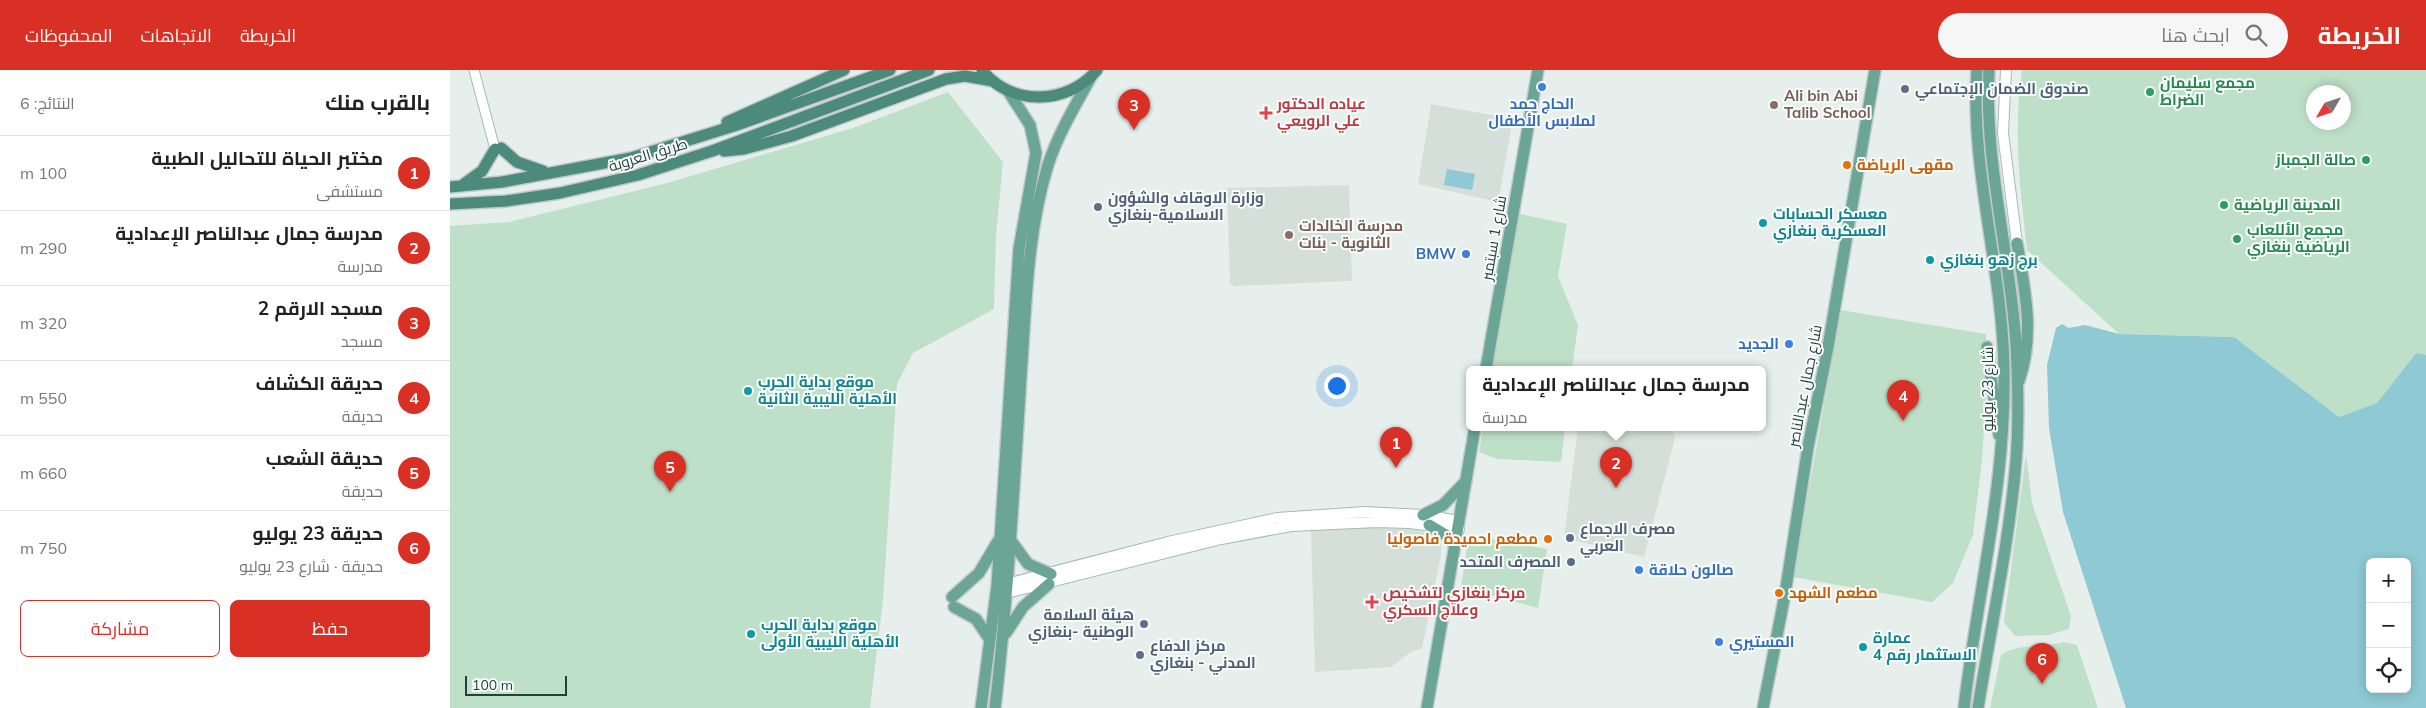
<!DOCTYPE html>
<html lang="ar">
<meta charset="utf-8">
<style>
body{margin:0;font-family:Mulish,Cairo,sans-serif;background:#f6f6f6;color:#222;direction:rtl}
.controls{position:absolute;right:15px;bottom:15px;display:grid;overflow:hidden;border-radius:8px;box-shadow:0 2px 12px #0003}
.controls button{width:45px;height:45px;display:grid;place-items:center;padding:0;border:0;border-bottom:1px solid #e0e0e0;background:#fff;color:#222;font:25px sans-serif}
.compass{position:absolute;left:1856px;top:15px;width:45px;height:45px;border-radius:50%;background:#fff;box-shadow:0 2px 12px #0003;rotate:231deg}
.scale{position:absolute;left:15px;bottom:12px;width:102px;box-sizing:border-box;padding-left:5px;border:2px solid #24423a;border-top:0;font-size:14px;line-height:18px;white-space:nowrap;color:#24423a;-webkit-text-stroke:4px #f7fbf9;paint-order:stroke}
.you{position:absolute;left:886px;top:315px;width:18px;height:18px;margin:-12px;border:4px solid #fff;border-radius:50%;background:#1a73e8;box-shadow:0 0 0 8px #1a73e833}
.badge{display:grid;place-items:center;width:32px;height:32px;border-radius:50%;background:#d93025;color:#fff;font-size:16px;font-weight:700}
.pin{position:absolute;translate:-50% -41px;filter:drop-shadow(0 1px 2px #0008)}
.pin::after{content:'';position:absolute;top:26px;width:18px;height:15px;background:inherit;clip-path:polygon(0 0,100% 0,50% 100%)}
.popup{position:absolute;left:1016px;top:296px;width:300px;height:65px;box-sizing:border-box;display:grid;place-content:center;border-radius:8px;background:#fff;filter:drop-shadow(0 1px 4px #0005);font-size:16px;white-space:nowrap;color:#767676}
.popup b{font-size:19px;color:#222}
.popup::after{content:'';position:absolute;left:50%;top:100%;margin-left:-10px;border:10px solid transparent;border-top-color:#fff}
.list{margin:0;padding:0;list-style:none}
h2{display:flex;justify-content:space-between;align-items:center;height:65px;margin:0;padding:0 20px;font-size:21px}
h2 small{font-size:16px;font-weight:400;color:#767676}
.list li{display:grid;grid-template-columns:32px 1fr auto;gap:15px;align-items:center;box-sizing:border-box;height:75px;padding:0 20px;border-top:1px solid #e0e0e0}
.list b{display:block;font-size:19px;white-space:nowrap}
.list p{margin:0;font-size:16px;white-space:nowrap;color:#767676}
.list em{font-size:16px;font-style:normal;color:#767676}
.actions{display:flex;gap:10px;padding:15px 20px}
.actions a{flex:1;padding:11px 0;border:1px solid #d93025;border-radius:8px;text-align:center;font-size:18px;color:#d93025}
.actions .main{background:#d93025;color:#fff}
.icon{flex:none;width:28px;height:28px;fill:none;stroke:currentColor;stroke-width:2;stroke-linecap:round;stroke-linejoin:round}
.map{position:relative;flex:none;width:1976px;height:638px;overflow:hidden;direction:ltr}
header{display:flex;align-items:center;gap:30px;box-sizing:border-box;height:70px;padding:0 25px;background:#d93025;color:#fff}
header strong{font-size:24px}
nav{display:flex;gap:28px;margin-inline-start:auto;font-size:18px}
.search{width:350px;height:45px;background:#f6f6f6;display:flex;align-items:center;gap:12px;box-sizing:border-box;padding:0 18px;border-radius:28px;color:#767676;font-size:19px}
main{display:flex}
aside{flex:1;background:#fff}
.map>svg:first-child{display:block}
.built{fill:#d4dfda}
.green{fill:#bfe0c8;fill-rule:evenodd}
.water{fill:#8ec9d4;fill-rule:evenodd}
.lines{fill:none;stroke-linecap:round;stroke-linejoin:round}
.tertiary-casing{stroke:#a8b8b2;stroke-width:11}
.secondary-casing{stroke:#a4bbb3;stroke-width:12}
.primary-casing{stroke:#c2cac8;stroke-width:14}
.trunk-casing{stroke:#c2cac8;stroke-width:14}
.tertiary{stroke:#fff;stroke-width:9}
.secondary{stroke:#fff;stroke-width:10}
.primary{stroke:#6aa596;stroke-width:11}
.trunk{stroke:#4c8a7c;stroke-width:11}
.shop-dot{fill:#3f7fe0;stroke:#f7fbf9;stroke-width:2}
.service-dot{fill:#5c6f8a;stroke:#f7fbf9;stroke-width:2}
.leisure-dot{fill:#2e9e5b;stroke:#f7fbf9;stroke-width:2}
.education-dot{fill:#8d6e63;stroke:#f7fbf9;stroke-width:2}
.health-dot{fill:#e0444e;stroke:#f7fbf9;stroke-width:2}
.food-dot{fill:#e8710a;stroke:#f7fbf9;stroke-width:2}
.culture-dot{fill:#0f9aa8;stroke:#f7fbf9;stroke-width:2}
.labels{text-anchor:middle;stroke-width:4;stroke-linejoin:round;paint-order:stroke}
.leisure-label{font-size:15px;font-weight:bold;fill:#27864d;stroke:#f7fbf9;text-anchor:start}
.service-label{font-size:15px;font-weight:bold;fill:#4e5e75;stroke:#f7fbf9;text-anchor:start}
.education-label{font-size:15px;font-weight:bold;fill:#785e54;stroke:#f7fbf9;text-anchor:start}
.health-label{font-size:15px;font-weight:bold;fill:#be3a42;stroke:#f7fbf9;text-anchor:start}
.shop-label{font-size:15px;font-weight:bold;fill:#366cbe;stroke:#f7fbf9;text-anchor:end}
.street-label{font-size:15px;fill:#24423a;stroke:#f7fbf9}
.food-label{font-size:15px;font-weight:bold;fill:#c56008;stroke:#f7fbf9;text-anchor:start}
.culture-label{font-size:15px;font-weight:bold;fill:#0d838f;stroke:#f7fbf9;text-anchor:start}
</style>
<header>
<strong>الخريطة</strong>
<div class="search"><svg class="icon" aria-label="search" viewBox="0 0 24 24"><circle cx="10" cy="10" r="6"/><path d="M15 15l6 6"/></svg>ابحث هنا</div>
<nav><a>الخريطة</a><a>الاتجاهات</a><a>المحفوظات</a></nav>
</header>
<main>
<div class="map">
<svg width="1976" height="638" viewBox="0 0 1976 638">
<rect width="100%" height="100%" fill="#e6efeb"/>
<path class="built" d="M981,34L1063,49L1048,132L968,114Z
M899,115L902,211L784,216L780,214L777,118Z
M1128,357H1221L1225,368L1194,487L1114,468Z
M932,454L985,463L991,471V485L972,579L962,581L941,597L865,602L861,461Z"/>
<path class="green" d="M1572,0H1976V285L1966,283L1927,333L1889,347L1784,267L1669,264L1577,180C1570,119 1563,61 1572,0ZM1864,22H1894V52H1864Z
M498,22L553,92L546,165L544,239L463,283L447,314L433,530L420,638H0V156L59,152L221,112L406,57Z
M1066,143L1117,154L1108,206L1128,255L1122,299H1042Z
M1391,240L1536,264L1537,312L1532,390L1523,465L1503,513L1482,532L1343,507Z
M1033,357H1115L1111,392L1047,389L1029,382Z
M1576,384L1582,433L1621,546L1619,559L1599,565L1565,566L1554,552Z
M1019,465L1097,479L1088,538L1011,517Z
M1614,572L1627,575L1648,638H1540L1551,585C1567,573 1594,578 1614,572Z"/>
<path class="water" d="M997,99L1025,104L1022,120L994,115Z
M1612,254L1619,258L1635,255L1669,264L1784,267L1889,347L1927,333L1966,283L1976,285V638H1676L1613,442L1599,358L1597,295L1606,258ZM1920,492H1957V619H1920Z"/>
<g class="lines">
<g class="tertiary-casing">
<path id="tertiary" d="M24,0L45,79"/>
</g>
<g class="secondary-casing">
<path id="secondary" d="M1556,0L1553,63L1567,173
M549,516L718,472L827,448L915,442L973,445L1009,451
M548,525L771,469L841,456L927,452L959,453L1009,459"/>
</g>
<g class="primary-casing">
<path id="primary" d="M1567,173C1575,220 1585,265 1569,311
M1537,277L1549,365
M1036,299L1088,0
M973,445L993,435L1016,411
M979,455L999,467L1005,477
M562,472L578,494L601,504
M502,527L529,503L548,471
M504,537L526,549L540,570
M556,563L573,537L599,514
M531,638L547,516L569,179L586,83L580,55L558,21
M545,638C558,527 564,417 571,306C576,236 577,163 598,95C608,64 625,36 641,7
M977,638L1025,357
M1313,638L1335,524L1358,377L1378,277L1425,0
M1514,638C1527,525 1556,415 1554,301C1553,199 1520,101 1527,0
M1528,638C1541,556 1559,474 1566,391C1569,353 1568,313 1566,274C1560,182 1534,93 1539,0"/>
</g>
<g class="trunk-casing">
<path id="trunk" d="M532,0C561,37 618,35 647,0
M277,52L394,0
M51,78L67,92L93,101
M274,81L294,79L342,66L496,9L515,6L543,11
M14,114L32,101L45,79
M0,117L52,112L181,88L287,55L440,0
M0,134L56,131L110,123L188,105L262,81L479,0"/>
</g>
<use href="#tertiary" class="tertiary"/>
<use href="#secondary" class="secondary"/>
<use href="#primary" class="primary"/>
<use href="#trunk" class="trunk"/>
</g>
<g class="shop-dot">
<circle cx="1092" cy="17" r="5"/>
<circle cx="1016" cy="184" r="5"/>
<circle cx="1339" cy="274" r="5"/>
<circle cx="1189" cy="500" r="5"/>
<circle cx="1269" cy="572" r="5"/>
</g>
<g class="service-dot">
<circle cx="1455" cy="19" r="5"/>
<circle cx="648" cy="137" r="5"/>
<circle cx="1120" cy="468" r="5"/>
<circle cx="1121" cy="492" r="5"/>
<circle cx="694" cy="554" r="5"/>
<circle cx="690" cy="585" r="5"/>
</g>
<g class="leisure-dot">
<circle cx="1700" cy="22" r="5"/>
<circle cx="1916" cy="90" r="5"/>
<circle cx="1774" cy="135" r="5"/>
<circle cx="1787" cy="169" r="5"/>
</g>
<g class="education-dot">
<circle cx="1324" cy="35" r="5"/>
<circle cx="839" cy="165" r="5"/>
</g>
<g class="health-dot">
<path d="M813.5 35.5h5v5h5v5h-5v5h-5v-5h-5v-5h5z"/>
<path d="M919.5 524.5h5v5h5v5h-5v5h-5v-5h-5v-5h5z"/>
</g>
<g class="food-dot">
<circle cx="1397" cy="95" r="5"/>
<circle cx="1098" cy="469" r="5"/>
<circle cx="1329" cy="523" r="5"/>
</g>
<g class="culture-dot">
<circle cx="1313" cy="153" r="5"/>
<circle cx="1480" cy="190" r="5"/>
<circle cx="298" cy="321" r="5"/>
<circle cx="301" cy="564" r="5"/>
<circle cx="1413" cy="577" r="5"/>
</g>
<g class="labels">
<g class="leisure-label">
<text x="1710" y="18">مجمع سليمان<tspan x="1710" dy="17">الضراط</tspan></text>
<text x="1906" y="95" text-anchor="end">صالة الجمباز</text>
<text x="1784" y="140">المدينة الرياضية</text>
<text x="1797" y="165">مجمع الأللعاب<tspan x="1797" dy="17">الرياضية بنغازي</tspan></text>
</g>
<g class="service-label">
<text x="1465" y="24">صندوق الضمان الإجتماعي</text>
<text x="658" y="133">وزارة الاوقاف والشؤون<tspan x="658" dy="17">الاسلامية-بنغازي</tspan></text>
<text x="1130" y="464">مصرف الاجماع<tspan x="1130" dy="17">العربي</tspan></text>
<text x="1111" y="497" text-anchor="end">المصرف المتحد</text>
<text x="684" y="550" text-anchor="end">هيئة السلامة<tspan x="684" dy="17">الوطنية -بنغازي</tspan></text>
<text x="700" y="581">مركز الدفاع<tspan x="700" dy="17">المدني - بنغازي</tspan></text>
</g>
<g class="education-label">
<text x="1334" y="31">Ali bin Abi<tspan x="1334" dy="17">Talib School</tspan></text>
<text x="849" y="161">مدرسة الخالدات<tspan x="849" dy="17">الثانوية - بنات</tspan></text>
</g>
<g class="health-label">
<text x="827" y="39">عياده الدكتور<tspan x="827" dy="17">علي الرويعي</tspan></text>
<text x="933" y="528">مركز بنغازي لتشخيص<tspan x="933" dy="17">وعلاج السكري</tspan></text>
</g>
<g class="shop-label">
<text x="1092" y="39" text-anchor="middle">الحاج حمد<tspan x="1092" dy="17">لملابس الأطفال</tspan></text>
<text x="1006" y="189">BMW</text>
<text x="1329" y="279">الجديد</text>
<text x="1199" y="505" text-anchor="start">صالون حلاقة</text>
<text x="1279" y="577" text-anchor="start">المستيري</text>
</g>
<g class="street-label">
<text transform="translate(198 85) rotate(-17)" y="5">طريق العروبة</text>
<text transform="translate(1044 168) rotate(-80)" y="5">شارع 1 سبتمبر</text>
<text transform="translate(1355 316) rotate(-79)" y="5">شارع جمال عبدالناصر</text>
<text transform="translate(1538 319) rotate(-90)" y="5">شارع 23 يوليو</text>
</g>
<g class="food-label">
<text x="1407" y="100">مقهى الرياضة</text>
<text x="1088" y="474" text-anchor="end">مطعم احميدة فاصوليا</text>
<text x="1339" y="528">مطعم الشهد</text>
</g>
<g class="culture-label">
<text x="1323" y="149">معسكر الحسابات<tspan x="1323" dy="17">العسكرية بنغازي</tspan></text>
<text x="1490" y="195">برج زهو بنغازي</text>
<text x="308" y="317">موقع بداية الحرب<tspan x="308" dy="17">الأهلية الليبية الثانية</tspan></text>
<text x="311" y="560">موقع بداية الحرب<tspan x="311" dy="17">الأهلية الليبية الأولى</tspan></text>
<text x="1423" y="573">عمارة<tspan x="1423" dy="17">الاستثمار رقم 4</tspan></text>
</g>
</g>
</svg>
<div class="controls">
<button>+</button>
<button>−</button>
<button><svg class="icon" aria-label="locate" viewBox="0 0 24 24"><circle cx="12" cy="12" r="6"/><path d="M12 2v4M12 18v4M2 12h4M18 12h4"/></svg></button>
</div>
<svg class="compass" viewBox="-18 -18 36 36"><path d="M0-13l5 13h-10z" fill="#e53935"/><path d="M0 13l5-13h-10z" fill="#767676"/></svg>
<div class="scale">100 m</div>
<div class="you"></div>
<div class="pin badge" style="left:946px;top:398px">1</div>
<div class="pin badge" style="left:1166px;top:418px">2</div>
<div class="popup"><b>مدرسة جمال عبدالناصر الإعدادية</b>مدرسة</div>
<div class="pin badge" style="left:684px;top:60px">3</div>
<div class="pin badge" style="left:1453px;top:351px">4</div>
<div class="pin badge" style="left:220px;top:422px">5</div>
<div class="pin badge" style="left:1592px;top:614px">6</div>
</div>
<aside>
<h2>بالقرب منك<small>النتائج: 6</small></h2>
<ul class="list">
<li><span class="badge">1</span><div><b>مختبر الحياة للتحاليل الطبية</b><p>مستشفى</p></div><em>100 m</em></li>
<li><span class="badge">2</span><div><b>مدرسة جمال عبدالناصر الإعدادية</b><p>مدرسة</p></div><em>290 m</em></li>
<li><span class="badge">3</span><div><b>مسجد الارقم 2</b><p>مسجد</p></div><em>320 m</em></li>
<li><span class="badge">4</span><div><b>حديقة الكشاف</b><p>حديقة</p></div><em>550 m</em></li>
<li><span class="badge">5</span><div><b>حديقة الشعب</b><p>حديقة</p></div><em>660 m</em></li>
<li><span class="badge">6</span><div><b>حديقة 23 يوليو</b><p>حديقة · شارع 23 يوليو</p></div><em>750 m</em></li>
</ul>
<div class="actions"><a class="main">حفظ</a><a>مشاركة</a></div>
</aside>
</main>
